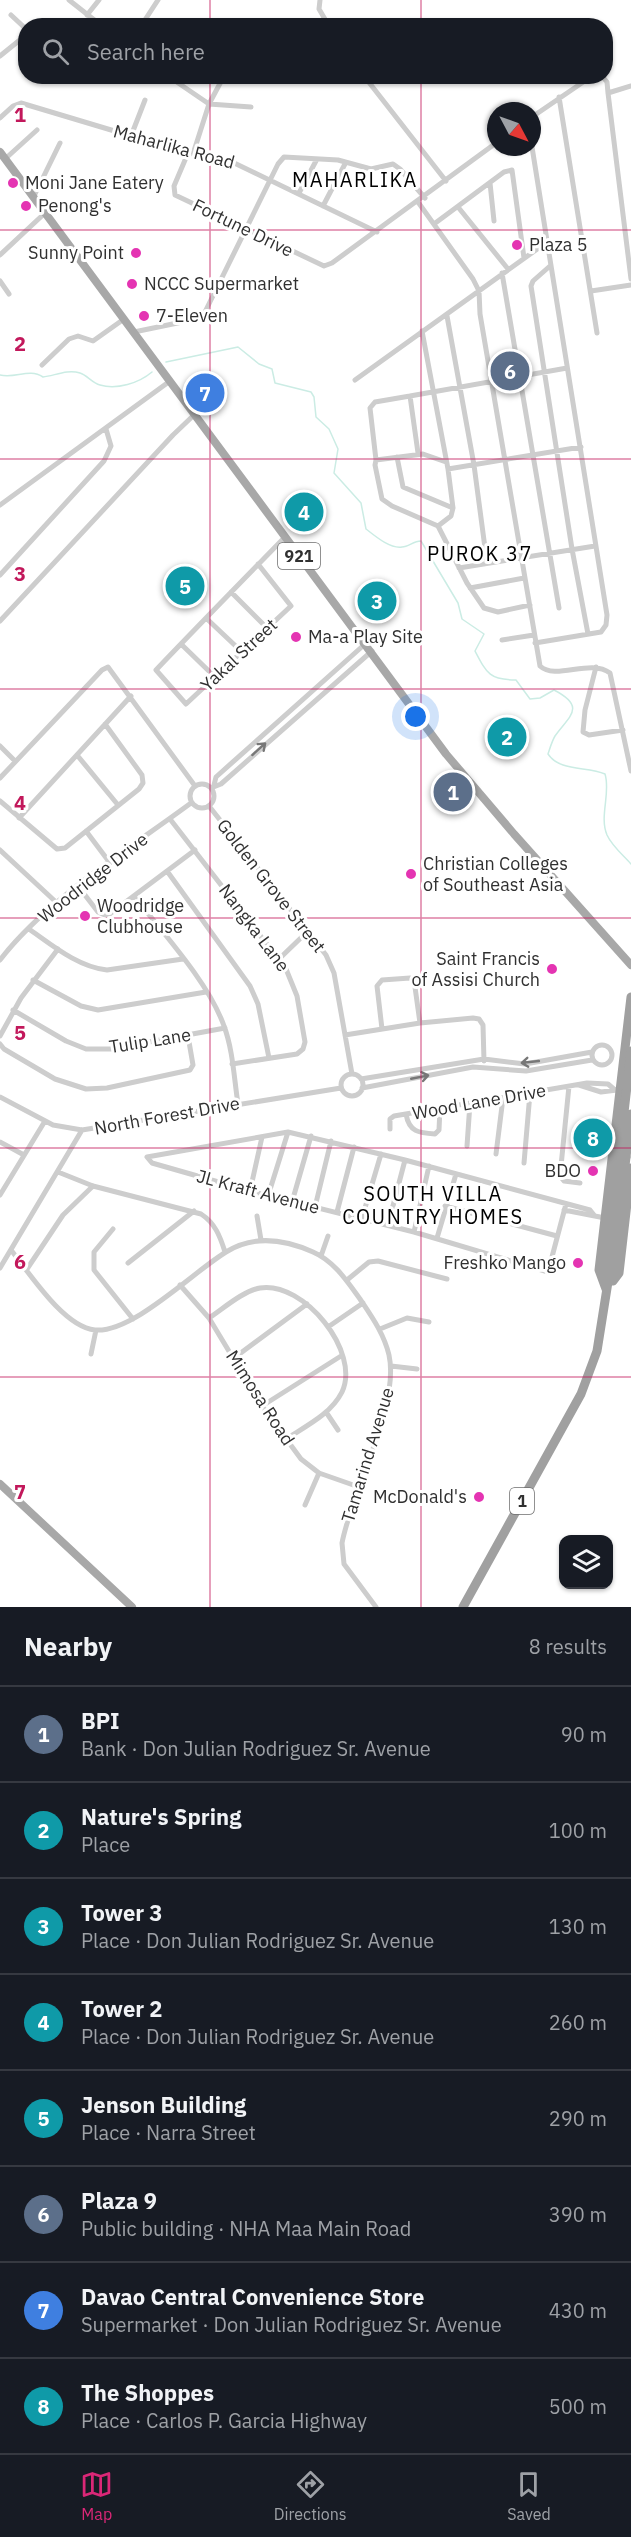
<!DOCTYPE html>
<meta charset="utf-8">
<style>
body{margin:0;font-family:"IBM Plex Sans",sans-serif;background:#242831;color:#f1f3f6}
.controls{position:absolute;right:18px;bottom:18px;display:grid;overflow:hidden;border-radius:12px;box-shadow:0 2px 4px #0004}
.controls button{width:54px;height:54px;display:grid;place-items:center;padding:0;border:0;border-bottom:2px solid #363941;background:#171b24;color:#f1f3f6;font:30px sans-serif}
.compass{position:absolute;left:487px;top:102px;width:54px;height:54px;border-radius:50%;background:#171b24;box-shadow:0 2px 4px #0004;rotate:131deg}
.you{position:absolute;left:416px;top:717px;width:21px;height:21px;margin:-15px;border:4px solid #fff;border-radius:50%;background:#1a73e8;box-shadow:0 0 0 9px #1a73e833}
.badge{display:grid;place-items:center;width:39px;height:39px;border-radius:50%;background:#db2777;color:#fff;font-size:20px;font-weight:700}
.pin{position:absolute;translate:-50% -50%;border:3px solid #fff;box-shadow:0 2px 6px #0006}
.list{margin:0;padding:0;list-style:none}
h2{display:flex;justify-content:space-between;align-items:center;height:78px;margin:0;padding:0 24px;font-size:26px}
h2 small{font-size:20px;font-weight:400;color:#9ea1a6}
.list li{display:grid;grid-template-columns:39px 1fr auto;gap:18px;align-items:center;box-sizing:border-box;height:96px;padding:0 24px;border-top:2px solid #363941}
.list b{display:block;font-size:22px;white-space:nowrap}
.list p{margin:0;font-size:20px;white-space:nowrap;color:#9ea1a6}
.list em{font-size:20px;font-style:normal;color:#9ea1a6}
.icon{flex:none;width:33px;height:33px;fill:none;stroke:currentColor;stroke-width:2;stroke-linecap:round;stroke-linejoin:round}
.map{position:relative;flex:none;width:631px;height:1607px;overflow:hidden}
.search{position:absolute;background:#171b24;box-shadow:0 2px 4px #0004;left:18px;right:18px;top:18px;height:66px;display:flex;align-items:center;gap:15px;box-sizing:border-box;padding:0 21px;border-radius:24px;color:#9ea1a6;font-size:22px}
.sheet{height:846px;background:#171b24}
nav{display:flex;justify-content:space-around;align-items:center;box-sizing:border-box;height:84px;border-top:2px solid #363941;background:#171b24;font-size:16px;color:#9ea1a6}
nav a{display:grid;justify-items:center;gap:3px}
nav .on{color:#db2777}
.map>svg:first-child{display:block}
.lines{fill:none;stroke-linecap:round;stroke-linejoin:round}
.stream{stroke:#cbece4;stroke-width:1.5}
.minor{stroke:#cdcdcd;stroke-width:5}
.primary{stroke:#a8a8a8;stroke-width:8}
.trunk{stroke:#a0a0a0;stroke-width:9}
.trunk-bridge{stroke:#a0a0a0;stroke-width:9}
.oneway{stroke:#777}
.grid{fill:none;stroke:#c2185b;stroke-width:1.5;stroke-opacity:0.55}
.poi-dot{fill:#e434b2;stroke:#fff;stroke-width:2}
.labels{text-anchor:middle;stroke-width:6;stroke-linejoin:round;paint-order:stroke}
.shield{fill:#fff;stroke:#6e6e6e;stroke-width:1.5}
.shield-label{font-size:16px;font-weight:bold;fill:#303030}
.street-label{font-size:18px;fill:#303030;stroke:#fff}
.poi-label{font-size:18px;fill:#303030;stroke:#fff;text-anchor:start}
.neighbourhood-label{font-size:20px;letter-spacing:1.5px;fill:#000;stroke:#fff}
.grid-label{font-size:20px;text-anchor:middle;font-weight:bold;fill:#c2185b;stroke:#fff;stroke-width:6;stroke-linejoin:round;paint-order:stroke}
</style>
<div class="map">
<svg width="631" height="1607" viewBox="0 0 631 1607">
<rect width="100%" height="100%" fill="#fff"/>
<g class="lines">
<path class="stream" d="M166,362L238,347L259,364L272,369L275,383L311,392L314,397L316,417L329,429L338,449L334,473L361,503L366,529C375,536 390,549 402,547C409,547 413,541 421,541L458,603L462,619L484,634L475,651C487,674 490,680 516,680L530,699L540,698L554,690C587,707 569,716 555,736C552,741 550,748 548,754C560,772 587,766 605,774C611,793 599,816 607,835C612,846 623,855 631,864
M0,375C15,379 29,368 43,377C54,376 67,369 80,373C87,375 92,383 100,385C117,390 139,383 152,372"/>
<path class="minor" d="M69,0L102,26
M320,0L319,9L329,26
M11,15L26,29
M87,15L99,0
M141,26L158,0
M0,56L26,35
M168,76L209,104L251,107
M364,76L446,181
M602,76L607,82L608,93L631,279
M608,93L631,86
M559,97L597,333
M532,117L592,76
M0,118L13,106L21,103L188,153L228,160L377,232
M131,136L145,100
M532,147L607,615L606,625L601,632L535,643
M188,153L174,186L175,195L324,266L332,263L496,143
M193,154L209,104L224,76
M5,159L37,130
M490,183L494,221
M299,193L317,159
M34,196L60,143
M418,202L473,279L479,291L480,314L540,666C556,681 590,658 610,673L631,771
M323,206L346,162
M458,207L508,269
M434,224L504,172L512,170L524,258
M0,255L46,212
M550,266L533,281L531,286L572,549L588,634
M502,273L559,608
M0,281L9,294
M591,291L631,285
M447,316L474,465L487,563
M422,331L448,469L453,508L451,516L438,526
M134,332L192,320L203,316L278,164L284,157L338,160L371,169L393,164L400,169L425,198
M42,365L69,339L78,336L93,341L124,319
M355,380L547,242
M410,396L567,368
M397,457L403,487L453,508
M376,460L370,408L375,402L410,396L418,453
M446,462L423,454L376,460L375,465L382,499L392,506L438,526L467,583L484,608L498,612L530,605
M448,469L581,447
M0,505L170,381
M258,564L291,606L186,704L156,670C199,625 242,581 285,537
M459,568L595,546
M0,575L104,461L111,446L106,429
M470,588L524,578
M231,592L267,628
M206,618L242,652
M0,621L173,435L195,414
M502,640L534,635
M181,644L215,677
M596,667L585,710L583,732L589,735L623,730
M0,746L15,761
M77,755L118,805
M0,778L102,670L108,667L195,786
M190 796a12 12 0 1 1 24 0a12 12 0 1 1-24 0Z
M214,785L216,777L365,644
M211,788L221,784L372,651
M0,801L57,849L65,848L139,789L143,783L142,775L105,724
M209,806L326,955L334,973L352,1074
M19,818L131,696
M170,819L286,969L297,996L305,1042L303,1049L297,1054L232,1064
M86,831L110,863
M0,850L57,903
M167,871L250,986L258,1004L269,1058
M78,886L98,912L107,916L195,850
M134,896C163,933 209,983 224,1026C233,1050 234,1078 238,1104
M29,929C52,945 78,967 107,970L183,959
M279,959L308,931
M0,960C47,899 129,849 191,803
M33,980L81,1006L98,1010L206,992
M13,1010L66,1041L86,1049H111L225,1028
M382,1029L377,986L382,980L410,978L414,980L420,1023
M345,1035L420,1023L473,1018L479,1019L483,1025L484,1061
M0,1036L21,998L58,949
M0,1044L4,1049L55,1079L86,1089L107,1088L190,1070L193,1065L188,1036
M592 1055a10 10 0 1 1 20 0a10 10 0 1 1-20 0Z
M341 1085a11 11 0 1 1 22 0a11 11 0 1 1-22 0Z
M361,1079L484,1059L525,1064L592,1052
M579,1085L601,1092L617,1090
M569,1086L560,1176L564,1181L580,1183
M362,1088L473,1067L526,1071L592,1060
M0,1097L53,1125L82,1130L341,1088
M406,1114C409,1132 419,1133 435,1134L439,1130L440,1108
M390,1129V1119L394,1116L587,1083L608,1084L615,1090
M0,1142L24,1155
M467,1146L470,1103
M496,1154L503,1098
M524,1163L530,1093
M58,1172L93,1186L201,1214C215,1223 220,1236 225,1252
M250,1191L262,1137
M0,1195L45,1121
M268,1196L288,1132
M292,1202L311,1136
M566,1204L548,1272L414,1232L250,1191L152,1163L147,1157L288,1132L405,1160L590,1210L594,1215
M445,1206L557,1236
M315,1207L331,1141
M564,1210L605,1218
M337,1212L354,1147
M257,1216L261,1240
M362,1218L381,1154
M388,1225L405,1160
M113,1229L94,1252V1270L133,1319
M414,1232L429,1166
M437,1238L456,1174
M11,1250C30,1274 64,1327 95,1330C133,1333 193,1272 226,1252C253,1235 284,1239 313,1252C334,1261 347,1281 360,1299C372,1317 384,1334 389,1355C400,1405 352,1490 342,1543L344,1564L376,1607
M321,1256L328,1236
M128,1263L194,1211
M0,1268L82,1130
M27,1269L63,1215L93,1186
M347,1280L369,1262L378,1261L447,1279
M180,1285L209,1318L262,1406L301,1459L319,1473L359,1487
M209,1318C224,1308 243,1291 260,1288C304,1281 361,1352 342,1392C331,1414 306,1426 286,1439
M328,1327L363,1303
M380,1329L407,1318L429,1322
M91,1354L96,1330
M234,1358L307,1304
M391,1366L417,1369
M262,1406L341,1356
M326,1412L338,1430
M305,1505L319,1473"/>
<path class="primary" d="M0,152L446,754L514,834L631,965
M0,1484L132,1607"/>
<path class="trunk" d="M607,1280L605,1271L619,1156
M613,1281L619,1273L631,1168
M606,1289L599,1270L631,997
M463,1607L581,1394L597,1351L608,1282L613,1272L626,1157"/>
<path class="trunk-bridge" d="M619,1156L631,1051
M626,1157L631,1114"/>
</g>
<defs><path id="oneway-shaft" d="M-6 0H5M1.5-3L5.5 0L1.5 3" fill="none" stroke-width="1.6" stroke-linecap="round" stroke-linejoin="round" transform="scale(1.5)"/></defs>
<g class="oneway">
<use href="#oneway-shaft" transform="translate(259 749) rotate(-42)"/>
<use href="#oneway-shaft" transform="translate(530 1062) rotate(174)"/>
<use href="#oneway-shaft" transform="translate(420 1077) rotate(-11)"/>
</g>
<path class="grid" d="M210,0V26M421,0V26M210,76V1607M421,76V1607M0,230H631M0,459H631M0,689H631M0,918H631M0,1148H631M0,1377H631"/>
<g class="poi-dot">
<circle cx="13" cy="183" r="6"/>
<circle cx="26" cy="206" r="6"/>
<circle cx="517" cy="245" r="6"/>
<circle cx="136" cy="253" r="6"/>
<circle cx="132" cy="284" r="6"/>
<circle cx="144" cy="316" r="6"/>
<circle cx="296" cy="637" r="6"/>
<circle cx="411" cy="874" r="6"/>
<circle cx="85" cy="916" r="6"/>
<circle cx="552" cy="969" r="6"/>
<circle cx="593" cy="1171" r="6"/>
<circle cx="578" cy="1263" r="6"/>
<circle cx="479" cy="1497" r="6"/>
</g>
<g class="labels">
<g class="shield">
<rect x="278" y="543" width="42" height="26" rx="4.5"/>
<rect x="510" y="1488" width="24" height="26" rx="4.5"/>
</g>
<g class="shield-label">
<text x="299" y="562">921</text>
<text x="522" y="1507">1</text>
</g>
<g class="street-label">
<text transform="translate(174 147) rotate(15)" y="6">Maharlika Road</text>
<text transform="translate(243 228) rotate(26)" y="6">Fortune Drive</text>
<text transform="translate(239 655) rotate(-43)" y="6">Yakal Street</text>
<text transform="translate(93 878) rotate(-38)" y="6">Woodridge Drive</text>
<text transform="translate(271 886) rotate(52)" y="6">Golden Grove Street</text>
<text transform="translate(254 928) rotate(53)" y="6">Nangka Lane</text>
<text transform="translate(150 1041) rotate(-9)" y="6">Tulip Lane</text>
<text transform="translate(479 1102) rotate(-10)" y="6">Wood Lane Drive</text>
<text transform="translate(167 1116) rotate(-10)" y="6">North Forest Drive</text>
<text transform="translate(258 1192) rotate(15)" y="6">JL Kraft Avenue</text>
<text transform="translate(260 1398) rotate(57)" y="6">Mimosa Road</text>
<text transform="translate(368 1455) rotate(-73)" y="6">Tamarind Avenue</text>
</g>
<g class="poi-label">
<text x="25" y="189">Moni Jane Eatery</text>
<text x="38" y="212">Penong's</text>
<text x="529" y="251">Plaza 5</text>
<text x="124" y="259" text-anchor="end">Sunny Point</text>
<text x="144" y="290">NCCC Supermarket</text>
<text x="156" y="322">7-Eleven</text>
<text x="308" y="643">Ma-a Play Site</text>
<text x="423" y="870">Christian Colleges<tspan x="423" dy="21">of Southeast Asia</tspan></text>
<text x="97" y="912">Woodridge<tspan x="97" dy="21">Clubhouse</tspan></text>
<text x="540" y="965" text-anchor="end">Saint Francis<tspan x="540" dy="21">of Assisi Church</tspan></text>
<text x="581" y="1177" text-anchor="end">BDO</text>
<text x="566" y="1269" text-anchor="end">Freshko Mango</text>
<text x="467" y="1503" text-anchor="end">McDonald's</text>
</g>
<g class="neighbourhood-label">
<text x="355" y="187">MAHARLIKA</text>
<text x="480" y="561">PUROK 37</text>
<text x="433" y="1201">SOUTH VILLA<tspan x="433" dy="23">COUNTRY HOMES</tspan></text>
</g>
</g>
<g class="grid-label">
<text x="20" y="122">1</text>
<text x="20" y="351">2</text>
<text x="20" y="581">3</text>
<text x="20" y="810">4</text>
<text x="20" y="1040">5</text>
<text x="20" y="1269">6</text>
<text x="20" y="1499">7</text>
</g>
</svg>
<div class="controls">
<button><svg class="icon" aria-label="layers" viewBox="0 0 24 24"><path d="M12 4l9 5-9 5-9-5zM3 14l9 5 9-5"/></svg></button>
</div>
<svg class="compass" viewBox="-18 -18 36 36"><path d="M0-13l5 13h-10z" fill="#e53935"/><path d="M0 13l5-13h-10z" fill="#9ea1a6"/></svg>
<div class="you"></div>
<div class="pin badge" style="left:453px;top:792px;background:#5c6f8a">1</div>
<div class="pin badge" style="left:507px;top:737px;background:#0f9aa8">2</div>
<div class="pin badge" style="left:377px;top:601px;background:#0f9aa8">3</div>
<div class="pin badge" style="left:304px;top:512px;background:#0f9aa8">4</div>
<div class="pin badge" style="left:185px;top:586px;background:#0f9aa8">5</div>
<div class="pin badge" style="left:510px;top:371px;background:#5c6f8a">6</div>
<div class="pin badge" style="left:205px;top:393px;background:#3f7fe0">7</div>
<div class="pin badge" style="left:593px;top:1138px;background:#0f9aa8">8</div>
<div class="search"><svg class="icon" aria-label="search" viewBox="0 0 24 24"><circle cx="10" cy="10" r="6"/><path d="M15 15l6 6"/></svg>Search here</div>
</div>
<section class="sheet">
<h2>Nearby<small>8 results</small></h2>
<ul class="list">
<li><span class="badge" style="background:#5c6f8a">1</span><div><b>BPI</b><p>Bank · Don Julian Rodriguez Sr. Avenue</p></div><em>90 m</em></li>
<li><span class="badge" style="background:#0f9aa8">2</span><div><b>Nature's Spring</b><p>Place</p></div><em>100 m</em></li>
<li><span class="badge" style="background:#0f9aa8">3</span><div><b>Tower 3</b><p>Place · Don Julian Rodriguez Sr. Avenue</p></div><em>130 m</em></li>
<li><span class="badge" style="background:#0f9aa8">4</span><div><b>Tower 2</b><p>Place · Don Julian Rodriguez Sr. Avenue</p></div><em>260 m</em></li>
<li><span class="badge" style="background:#0f9aa8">5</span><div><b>Jenson Building</b><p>Place · Narra Street</p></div><em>290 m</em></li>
<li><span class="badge" style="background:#5c6f8a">6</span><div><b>Plaza 9</b><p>Public building · NHA Maa Main Road</p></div><em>390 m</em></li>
<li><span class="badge" style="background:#3f7fe0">7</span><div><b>Davao Central Convenience Store</b><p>Supermarket · Don Julian Rodriguez Sr. Avenue</p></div><em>430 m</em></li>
<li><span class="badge" style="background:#0f9aa8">8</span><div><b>The Shoppes</b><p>Place · Carlos P. Garcia Highway</p></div><em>500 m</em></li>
</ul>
</section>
<nav>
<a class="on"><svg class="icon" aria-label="map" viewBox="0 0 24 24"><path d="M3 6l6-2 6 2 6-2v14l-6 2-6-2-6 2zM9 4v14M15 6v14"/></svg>Map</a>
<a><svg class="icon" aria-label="directions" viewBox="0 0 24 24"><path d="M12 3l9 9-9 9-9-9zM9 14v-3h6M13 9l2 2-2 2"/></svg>Directions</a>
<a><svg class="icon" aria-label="saved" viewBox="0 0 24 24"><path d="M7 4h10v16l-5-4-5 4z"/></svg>Saved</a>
</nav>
